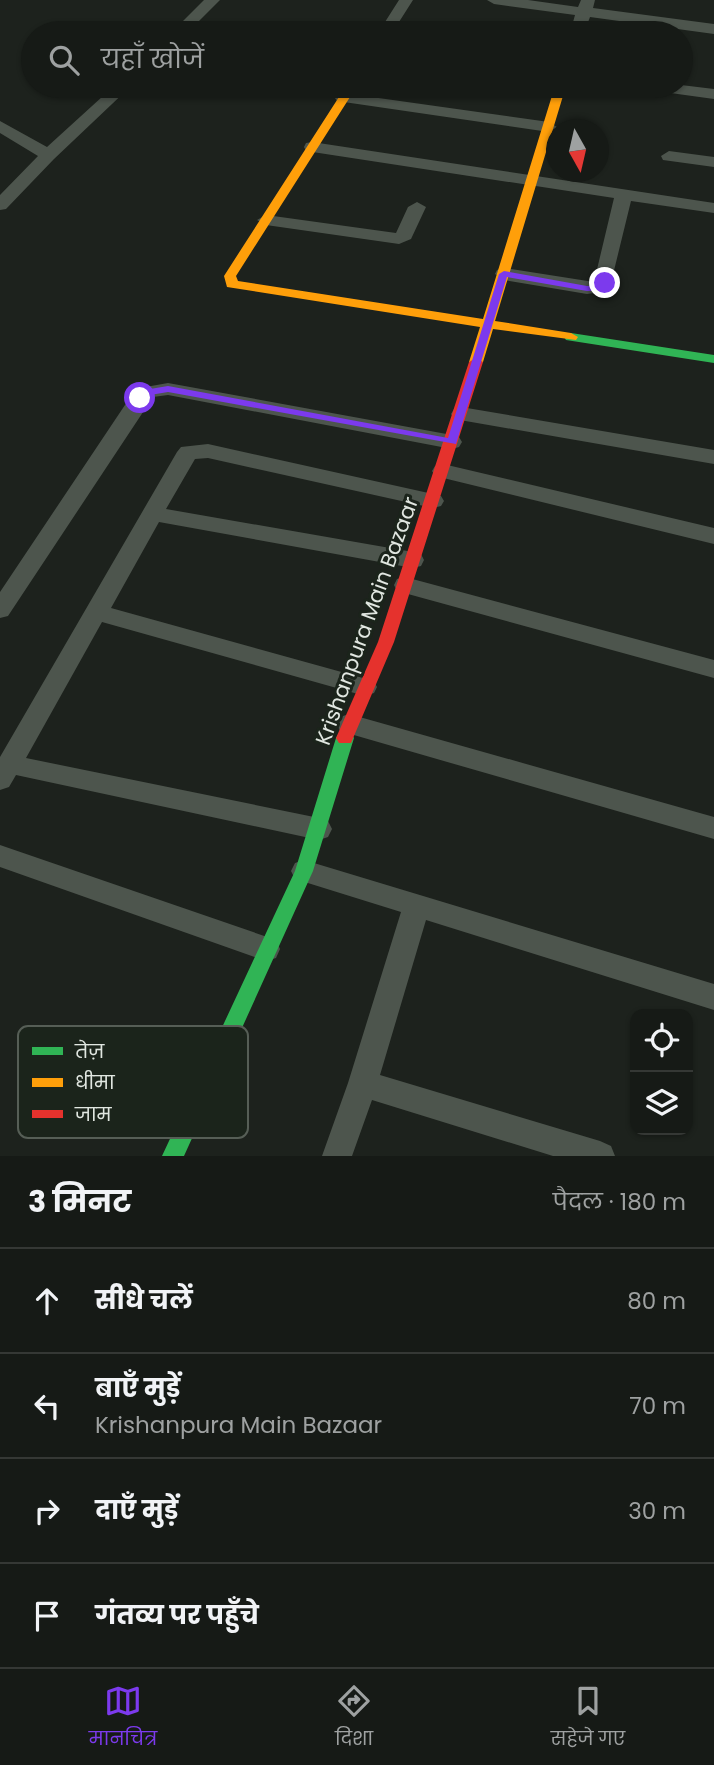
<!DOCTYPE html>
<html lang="hi">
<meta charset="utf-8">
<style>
body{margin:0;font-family:Poppins,"Noto Sans Devanagari",sans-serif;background:#232723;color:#f1f3f6}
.controls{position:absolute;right:21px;bottom:21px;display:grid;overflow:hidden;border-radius:14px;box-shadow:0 2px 5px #0004}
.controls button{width:63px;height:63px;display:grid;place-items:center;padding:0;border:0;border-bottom:2px solid #353835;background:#161a16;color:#f1f3f6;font:35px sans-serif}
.compass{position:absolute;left:546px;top:119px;width:63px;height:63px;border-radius:50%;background:#161a16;box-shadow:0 2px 5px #0004;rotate:172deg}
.stop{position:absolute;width:21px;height:21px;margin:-16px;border:5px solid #7c3aed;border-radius:50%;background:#fff}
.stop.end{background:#7c3aed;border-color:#fff;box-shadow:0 2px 7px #0008}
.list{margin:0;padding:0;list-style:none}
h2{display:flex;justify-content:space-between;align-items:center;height:91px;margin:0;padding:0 28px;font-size:30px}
h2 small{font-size:23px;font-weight:400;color:#9ea1a1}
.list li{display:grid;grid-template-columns:46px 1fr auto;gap:21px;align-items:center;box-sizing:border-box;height:105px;padding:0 28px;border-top:2px solid #353835}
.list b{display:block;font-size:26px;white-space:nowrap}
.list p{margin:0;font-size:23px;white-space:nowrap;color:#9ea1a1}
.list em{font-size:23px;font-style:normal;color:#9ea1a1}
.icon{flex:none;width:38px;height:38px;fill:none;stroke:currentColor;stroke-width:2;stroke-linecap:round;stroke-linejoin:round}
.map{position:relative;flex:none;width:714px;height:1156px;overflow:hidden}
.search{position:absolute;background:#161a16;box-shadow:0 2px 5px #0004;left:21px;right:21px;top:21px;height:77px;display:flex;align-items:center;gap:18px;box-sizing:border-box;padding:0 24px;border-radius:38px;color:#9ea1a1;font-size:26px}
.sheet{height:511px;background:#161a16}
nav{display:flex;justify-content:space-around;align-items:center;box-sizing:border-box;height:98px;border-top:2px solid #353835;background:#161a16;font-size:19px;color:#9ea1a1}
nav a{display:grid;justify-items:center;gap:4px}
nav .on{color:#7c3aed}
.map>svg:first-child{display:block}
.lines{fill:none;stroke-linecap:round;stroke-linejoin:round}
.street{fill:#4d554d;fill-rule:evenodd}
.fast{fill:#30b455;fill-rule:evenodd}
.slow{fill:#ff9f0a;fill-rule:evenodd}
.jam{fill:#e5322d;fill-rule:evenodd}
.route{fill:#7c3aed}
.labels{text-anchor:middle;stroke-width:6;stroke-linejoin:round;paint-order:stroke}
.street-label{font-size:21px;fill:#e1e7e1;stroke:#1b241b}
.key{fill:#1b241b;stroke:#565e56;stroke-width:2}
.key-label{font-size:19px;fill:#e1e7e1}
</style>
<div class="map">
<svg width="714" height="1156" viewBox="0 0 714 1156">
<rect width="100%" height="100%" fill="#1d221d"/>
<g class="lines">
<path class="street" d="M204,0H220L187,33H171Z
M399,0H413L392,33H378Z
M487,0H528L578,7L581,0H595L593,8L714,24V34L590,17L584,33H570L575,15L494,4Z
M681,85L714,89V99L656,91L648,86Z
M114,86H131L54,159L6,209L0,210V195L38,156L0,133V121L47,147Z
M343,93L549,122L557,127L549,132L337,101L335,98Z
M312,142L714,203V213L631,201L609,291L587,294L504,280L495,274L497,270L504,268L594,282L614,198L306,151L304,147L306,143Z
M669,151L714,157V167L663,160L661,156Z
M417,202L426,207L411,239L399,244L266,225L257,220L266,215L396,233L408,207Z
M168,383L452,435L459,437L462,442L459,447L452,449L168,395L153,397L8,616L0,618V592L133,393L140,388Z
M461,407L714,450V464L454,419L451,414L454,409Z
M208,444L433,494L441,496L444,501L441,506L433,508L208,458L195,459L166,509L413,552L421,554L424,560L421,566L413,568L159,522L111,608L374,681L377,687L374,693L365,696L102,622L26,758L319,818L328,821L332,829L328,837L319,840L16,775L9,787L0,790V757L177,452L181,447Z
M443,464L714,528V544L435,476L432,471L435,466Z
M405,577L714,660V678L397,591L394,585L397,579Z
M349,714L714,817V839L340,731L337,724L340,717Z
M0,845L276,940L280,949L276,958L266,961L0,867Z
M304,860L714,984V1010L426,920L380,1075L600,1141L611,1146L615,1156H553L372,1100L352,1156H322L348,1083L401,912L295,879L291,871L295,863Z"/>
<path class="fast" d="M571,333L714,355V363L566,340L564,337Z
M345,731L351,733L354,738L313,871L184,1156H162L295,871L336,738L339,733Z"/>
<path class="slow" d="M346,86H357L236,276L238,281L483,319L555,86H566L495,321L571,333L578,337L576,340L493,329L483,362L476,366L469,362L480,327L227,287L224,276Z"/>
<path class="jam" d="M476,358L483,362L394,642L351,743H339L336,738L378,642L469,362Z"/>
</g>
<path class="route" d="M504,271L587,286H596L605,280L610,283L601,291H587L507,277L456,444L168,392L150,395L140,401L135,398L144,390L168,386L448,438L499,274Z"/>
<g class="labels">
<g class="street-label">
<text transform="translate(367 621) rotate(-70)" y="7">Krishanpura Main Bazaar</text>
</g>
</g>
<rect x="18" y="1026" width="230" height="112" rx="10" class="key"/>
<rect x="32" y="1047" width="31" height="8" fill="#30b455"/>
<rect x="32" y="1078" width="31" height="9" fill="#ff9f0a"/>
<rect x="32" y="1110" width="31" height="8" fill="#e5322d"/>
<g class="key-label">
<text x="75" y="1058">तेज़</text>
<text x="75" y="1089">धीमा</text>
<text x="75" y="1121">जाम</text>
</g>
</svg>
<div class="controls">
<button><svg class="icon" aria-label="locate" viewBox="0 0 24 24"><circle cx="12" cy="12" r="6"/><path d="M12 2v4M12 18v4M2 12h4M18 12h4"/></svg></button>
<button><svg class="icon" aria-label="layers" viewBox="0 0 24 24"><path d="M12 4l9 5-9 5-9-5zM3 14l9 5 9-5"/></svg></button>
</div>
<svg class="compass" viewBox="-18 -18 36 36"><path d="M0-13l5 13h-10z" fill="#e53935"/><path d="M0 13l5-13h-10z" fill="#9ea1a1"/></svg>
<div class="stop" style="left:140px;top:398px"></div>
<div class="stop end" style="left:605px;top:283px"></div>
<div class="search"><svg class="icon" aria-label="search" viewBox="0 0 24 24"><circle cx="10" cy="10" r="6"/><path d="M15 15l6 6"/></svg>यहाँ खोजें</div>
</div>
<section class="sheet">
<h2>3 मिनट<small>पैदल · 180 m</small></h2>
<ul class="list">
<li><svg class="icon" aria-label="ahead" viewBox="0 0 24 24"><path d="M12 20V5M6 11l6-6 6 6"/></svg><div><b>सीधे चलें</b></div><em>80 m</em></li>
<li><svg class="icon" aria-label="left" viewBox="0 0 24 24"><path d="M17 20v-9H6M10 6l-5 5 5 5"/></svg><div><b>बाएँ मुड़ें</b><p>Krishanpura Main Bazaar</p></div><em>70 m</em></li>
<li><svg class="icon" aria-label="right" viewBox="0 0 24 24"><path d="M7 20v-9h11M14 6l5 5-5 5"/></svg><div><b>दाएँ मुड़ें</b></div><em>30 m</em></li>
<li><svg class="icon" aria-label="arrive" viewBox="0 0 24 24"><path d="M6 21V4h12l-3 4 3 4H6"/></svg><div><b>गंतव्य पर पहुँचे</b></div></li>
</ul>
</section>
<nav>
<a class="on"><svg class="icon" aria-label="map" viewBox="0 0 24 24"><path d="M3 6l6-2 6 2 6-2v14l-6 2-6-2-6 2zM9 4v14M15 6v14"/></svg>मानचित्र</a>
<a><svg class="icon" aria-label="directions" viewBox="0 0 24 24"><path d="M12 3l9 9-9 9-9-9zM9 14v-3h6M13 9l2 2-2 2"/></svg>दिशा</a>
<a><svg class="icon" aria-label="saved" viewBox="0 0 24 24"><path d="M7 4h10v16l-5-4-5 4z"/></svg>सहेजे गए</a>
</nav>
